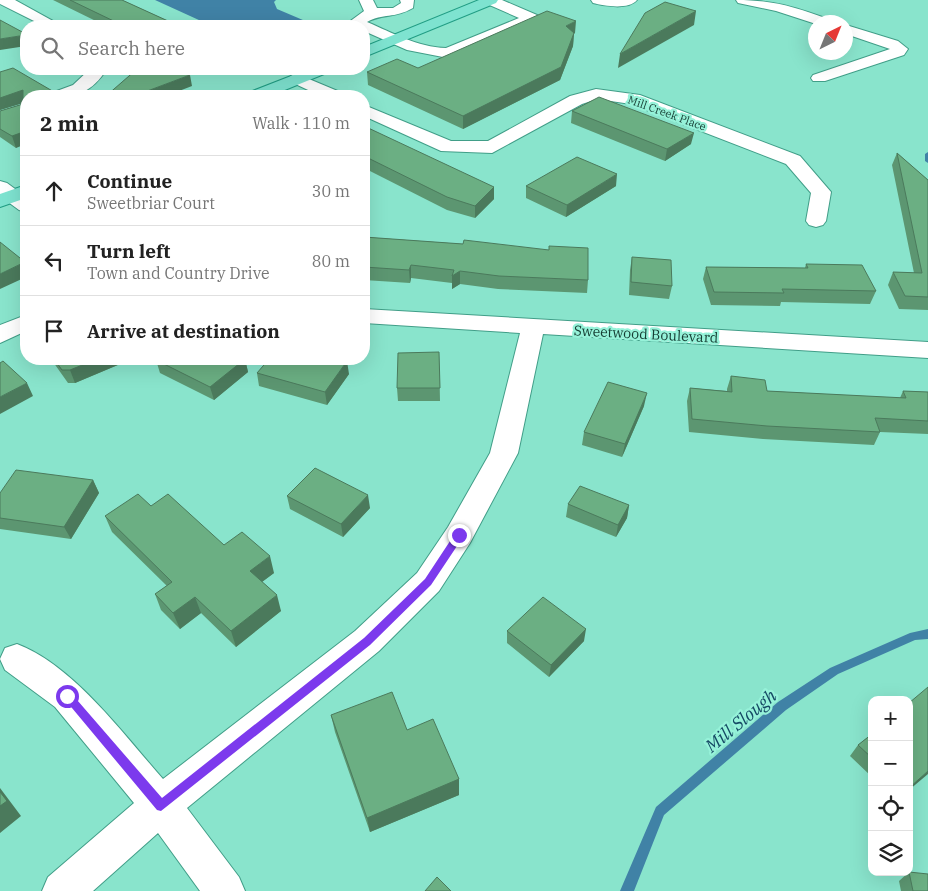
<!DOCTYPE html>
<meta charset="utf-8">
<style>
body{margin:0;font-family:"IBM Plex Serif",serif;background:#f6f6f6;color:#222}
.controls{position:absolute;right:15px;bottom:15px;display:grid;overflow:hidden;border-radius:10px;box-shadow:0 5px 20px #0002}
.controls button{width:45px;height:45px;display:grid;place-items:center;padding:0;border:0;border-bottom:1px solid #e0e0e0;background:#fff;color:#222;font:25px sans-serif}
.compass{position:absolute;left:808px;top:15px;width:45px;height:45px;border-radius:50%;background:#fff;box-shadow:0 5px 20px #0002;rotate:43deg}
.stop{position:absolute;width:15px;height:15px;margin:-11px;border:4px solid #7c3aed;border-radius:50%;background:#fff}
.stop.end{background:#7c3aed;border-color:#fff;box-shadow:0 1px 5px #0008}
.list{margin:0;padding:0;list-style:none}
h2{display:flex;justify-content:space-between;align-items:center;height:65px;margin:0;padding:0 20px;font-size:21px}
h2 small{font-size:16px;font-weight:400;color:#767676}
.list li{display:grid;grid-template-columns:32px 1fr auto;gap:15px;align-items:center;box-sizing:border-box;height:70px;padding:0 20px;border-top:1px solid #e0e0e0}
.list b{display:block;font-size:19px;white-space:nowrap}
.list p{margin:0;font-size:16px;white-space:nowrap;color:#767676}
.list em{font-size:16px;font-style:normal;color:#767676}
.icon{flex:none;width:28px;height:28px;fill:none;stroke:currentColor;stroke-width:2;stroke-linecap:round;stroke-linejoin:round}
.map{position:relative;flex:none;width:928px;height:891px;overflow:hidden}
.search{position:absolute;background:#fff;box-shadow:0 5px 20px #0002;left:20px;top:20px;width:350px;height:55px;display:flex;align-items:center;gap:12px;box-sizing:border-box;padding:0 18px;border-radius:20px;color:#767676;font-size:19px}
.panel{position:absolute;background:#fff;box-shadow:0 5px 20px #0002;left:20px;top:90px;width:350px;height:275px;border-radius:20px}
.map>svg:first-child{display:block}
.water{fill:#4082a6}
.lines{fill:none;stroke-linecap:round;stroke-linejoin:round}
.stream{fill:#4082a6;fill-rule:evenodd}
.minor-casing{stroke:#419e88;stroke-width:2}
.major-casing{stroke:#219d84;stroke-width:2}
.minor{fill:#fff;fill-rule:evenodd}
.major{fill:#7ee3d0;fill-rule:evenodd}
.wall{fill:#5c9671}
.shaded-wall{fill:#4b7a5c}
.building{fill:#6baf83;stroke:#4b7a5c}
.route{fill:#7c3aed}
.labels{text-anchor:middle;stroke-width:4.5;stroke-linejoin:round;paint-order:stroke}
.far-street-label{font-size:11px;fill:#153c32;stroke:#96f2d9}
.street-label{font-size:14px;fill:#153c32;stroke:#96f2d9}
.near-water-label{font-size:18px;font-style:italic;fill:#154964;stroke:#96f2d9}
</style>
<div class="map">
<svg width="928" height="891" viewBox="0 0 928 891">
<rect width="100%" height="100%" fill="#89e4cc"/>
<path class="water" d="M155,0H276L274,2L277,9L317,26H212Z"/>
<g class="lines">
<path class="stream" d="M928,152V163L925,161V154Z
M928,629V639L915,640L838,674L786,710L664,815L634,891H620L656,807L778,702L830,668L910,633Z"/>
<g class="minor-casing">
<path id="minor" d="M0,0H15L62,26H44L0,4Z
M359,0H373L377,8H393L401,3L400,0H414L413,8C394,19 383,13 367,22C393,33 417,47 446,48L519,18L485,3L483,0H502L537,15L539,18L537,21L448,58L407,50L364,31V26L351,25L349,22L364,11Z
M591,0H637C629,10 604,6 593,3Z
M736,0C773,0 794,7 828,19L830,22H816V24L776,11L738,3Z
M846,25L898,41L908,49L904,55L825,81H813L811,78L813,75L890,49L846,34Z
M90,69H107C91,93 79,96 52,96L54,92L73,85Z
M297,74L340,92L343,96H321L291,82L289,79L291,76Z
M596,89L640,95L800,156L831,192L826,221L823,225L816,227L809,225L806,221L811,193L786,164L631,104L597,99L582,104L492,153L441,151L364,116V105L451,141H488L570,96Z
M0,181L7,183L26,197V212L19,210L0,196Z
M364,309L928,342V358L543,334L518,453L470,543L439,591L379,651L187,808L239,877L245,891H200L158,833L93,891H42L48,877L134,803L55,707L5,670L0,659L5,648L17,644C73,665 124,735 163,779L355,631L417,573L448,527L490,453L520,333L364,323Z
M26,315V331L0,343V325Z"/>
</g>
<g class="major-casing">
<path id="major" d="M479,0H498L496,3L364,57V47Z
M309,69H331L329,72L270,96H247L250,92Z
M26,185V198L0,207V194Z"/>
</g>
<use href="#minor" class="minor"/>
<use href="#major" class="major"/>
</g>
<path class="wall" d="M53,0H122L179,26H106Z
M574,33L573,46L560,80L463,129L368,85L367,72L418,68L575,33Z
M0,72L61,96L16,148L0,137V111L23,104V103L0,110Z
M572,111L691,144L665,161L571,123Z
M364,126L494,199L475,218L447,210L364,168Z
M897,153L928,180V310L899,309L888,285L893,272L914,273L892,165Z
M526,186H616L566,217L526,198Z
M364,237L463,244L588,280L587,293L498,289L460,284L452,289V283L411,278L410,283L364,280Z
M632,257L672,286L669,299L629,295L630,270Z
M806,264L876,291L870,304L781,302L780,306L711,305L703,279L706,267L805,268Z
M439,352L440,401H398L397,388Z
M51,359H132L75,383H68Z
M245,359L248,372L214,400L160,373L156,360Z
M257,373L349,374L327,405L259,386Z
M731,376L767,391L900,398L903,391L928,392V434L880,432L874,445L763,439L689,432L687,401L690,388L727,391V389Z
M644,406L622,457L582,445L584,432Z
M93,480L99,493L71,539L0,529V493Z
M287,496L370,508L343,537L290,509Z
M568,504L629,505L627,518L616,537L566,517Z
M151,506L274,573L262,582L281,611L236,647L201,613L180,629L161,610L155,594L167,586L112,532L105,516Z
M507,631L584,641L549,677L507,643Z
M331,715L407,730L459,779V795L370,832L335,732Z
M872,734V777L850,756L858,745Z
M909,872L928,891H901L899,881Z"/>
<path class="shaded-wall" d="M696,11L694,25L618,68L620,54Z
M576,21L575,33L565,38L566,26Z
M574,33L573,46L560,80L463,129V116Z
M26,35V46L0,50V39Z
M166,69H181L165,83L162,72Z
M190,75L192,86L166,96H134Z
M23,90L26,102L0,110V98Z
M26,131V144L16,148L12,136Z
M694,133L691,144L665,161L667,149Z
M617,174L616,186L566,217L567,205Z
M494,187V199L475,218V206Z
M25,262L26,265V277L0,289V274Z
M411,265V278L410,283L409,270Z
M460,271V284L452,289V276Z
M97,359H132L75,383L70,370Z
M245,359L248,372L214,400L210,387Z
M347,361L349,374L327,405L325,392Z
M27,383L33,396L0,414V397Z
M647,393L644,406L622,457L625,444Z
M93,480L99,493L71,539L64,527Z
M368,495L370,508L343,537L341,524Z
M629,505L627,518L616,537L618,525Z
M270,556L274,573L255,587L250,571Z
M277,595L281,611L236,647L231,631Z
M195,597L201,613L180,629L173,613Z
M586,629L584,641L549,677L551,665Z
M928,771V774L909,790V788Z
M459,779V795L370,832L367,818Z
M0,788L21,816L0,833Z"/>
<path class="building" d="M70,0H122L179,26H124Z
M665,2L696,11L620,54L645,13Z
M547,11L576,21L566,26L574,33L561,67L463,116L367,72L397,59L418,68Z
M0,20L26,34V35L0,39Z
M13,68L61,96H26V131L12,136L0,129V111L23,104V90L0,98V72Z
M137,69L147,71V69H166L162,72L190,75L134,96H106Z
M599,97L694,133L667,149L572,111Z
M364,126L494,187L475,206L447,197L364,156Z
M897,153L928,180V297L905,296L893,272L922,273Z
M577,157L617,174L567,205L526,186Z
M364,237L463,244L464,240L549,250V246L588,248V280L499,276L460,271L452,276L454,270L411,265L409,270L364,267Z
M0,242L25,262L0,274Z
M632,257L671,260L672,286L631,282Z
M806,264L862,265L876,291L782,289L784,293L714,292L706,267L808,268Z
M439,352L440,388H397L398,353Z
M54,359H97L70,370H62Z
M158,359H245L210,387L156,360Z
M269,359H337L347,361L325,392L257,373Z
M3,361L27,383L0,397V363Z
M731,376L765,380L767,391L906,398L903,391L928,392V421L875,418L880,432L767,426L692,419L690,388L732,392Z
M608,382L647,393L625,444L584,432Z
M315,468L368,495L341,524L287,496Z
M16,470L93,480L64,527L0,518V493Z
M580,486L629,505L618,525L568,504Z
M138,494L151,506L168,494L224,545L242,532L270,556L250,571L277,595L231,631L195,597L173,613L155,594L172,582L105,516Z
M543,597L586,629L551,665L507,631Z
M928,687V771L909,788V703Z
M392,692L407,730L433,719L459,779L367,818L331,715Z
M872,734V758L858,745Z
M0,792L7,801L0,806Z
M909,872L928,874V891H913Z
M437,877L451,891H425Z"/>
<path class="route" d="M459,531L463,532V537L431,585L370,645L161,811L157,810L62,696L67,691L71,693L162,798L364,638L425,579L456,532Z"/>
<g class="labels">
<g class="far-street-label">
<text transform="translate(667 113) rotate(20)" y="4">Mill Creek Place</text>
</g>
<g class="street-label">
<text transform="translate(646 334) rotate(3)" y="5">Sweetwood Boulevard</text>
</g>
<g class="near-water-label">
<text transform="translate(741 721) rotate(-40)" y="6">Mill Slough</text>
</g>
</g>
</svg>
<div class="controls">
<button>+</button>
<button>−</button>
<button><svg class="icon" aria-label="locate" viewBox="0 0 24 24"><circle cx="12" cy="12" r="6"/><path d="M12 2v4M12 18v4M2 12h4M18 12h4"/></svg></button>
<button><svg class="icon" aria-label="layers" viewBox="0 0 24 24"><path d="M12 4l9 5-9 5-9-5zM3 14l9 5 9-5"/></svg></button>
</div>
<svg class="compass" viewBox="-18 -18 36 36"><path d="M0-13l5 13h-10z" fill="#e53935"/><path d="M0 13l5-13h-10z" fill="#767676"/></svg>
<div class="stop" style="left:67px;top:696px"></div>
<div class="stop end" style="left:459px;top:535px"></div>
<div class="search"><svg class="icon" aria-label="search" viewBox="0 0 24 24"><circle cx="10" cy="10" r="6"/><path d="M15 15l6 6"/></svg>Search here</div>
<section class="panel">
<h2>2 min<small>Walk · 110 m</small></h2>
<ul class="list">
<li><svg class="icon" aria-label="ahead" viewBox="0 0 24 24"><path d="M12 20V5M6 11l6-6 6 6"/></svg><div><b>Continue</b><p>Sweetbriar Court</p></div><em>30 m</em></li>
<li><svg class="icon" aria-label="left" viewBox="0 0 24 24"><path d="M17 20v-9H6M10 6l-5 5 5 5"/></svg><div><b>Turn left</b><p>Town and Country Drive</p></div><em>80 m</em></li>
<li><svg class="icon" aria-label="arrive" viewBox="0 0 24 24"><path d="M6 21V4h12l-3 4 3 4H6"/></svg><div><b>Arrive at destination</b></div></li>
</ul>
</section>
</div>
